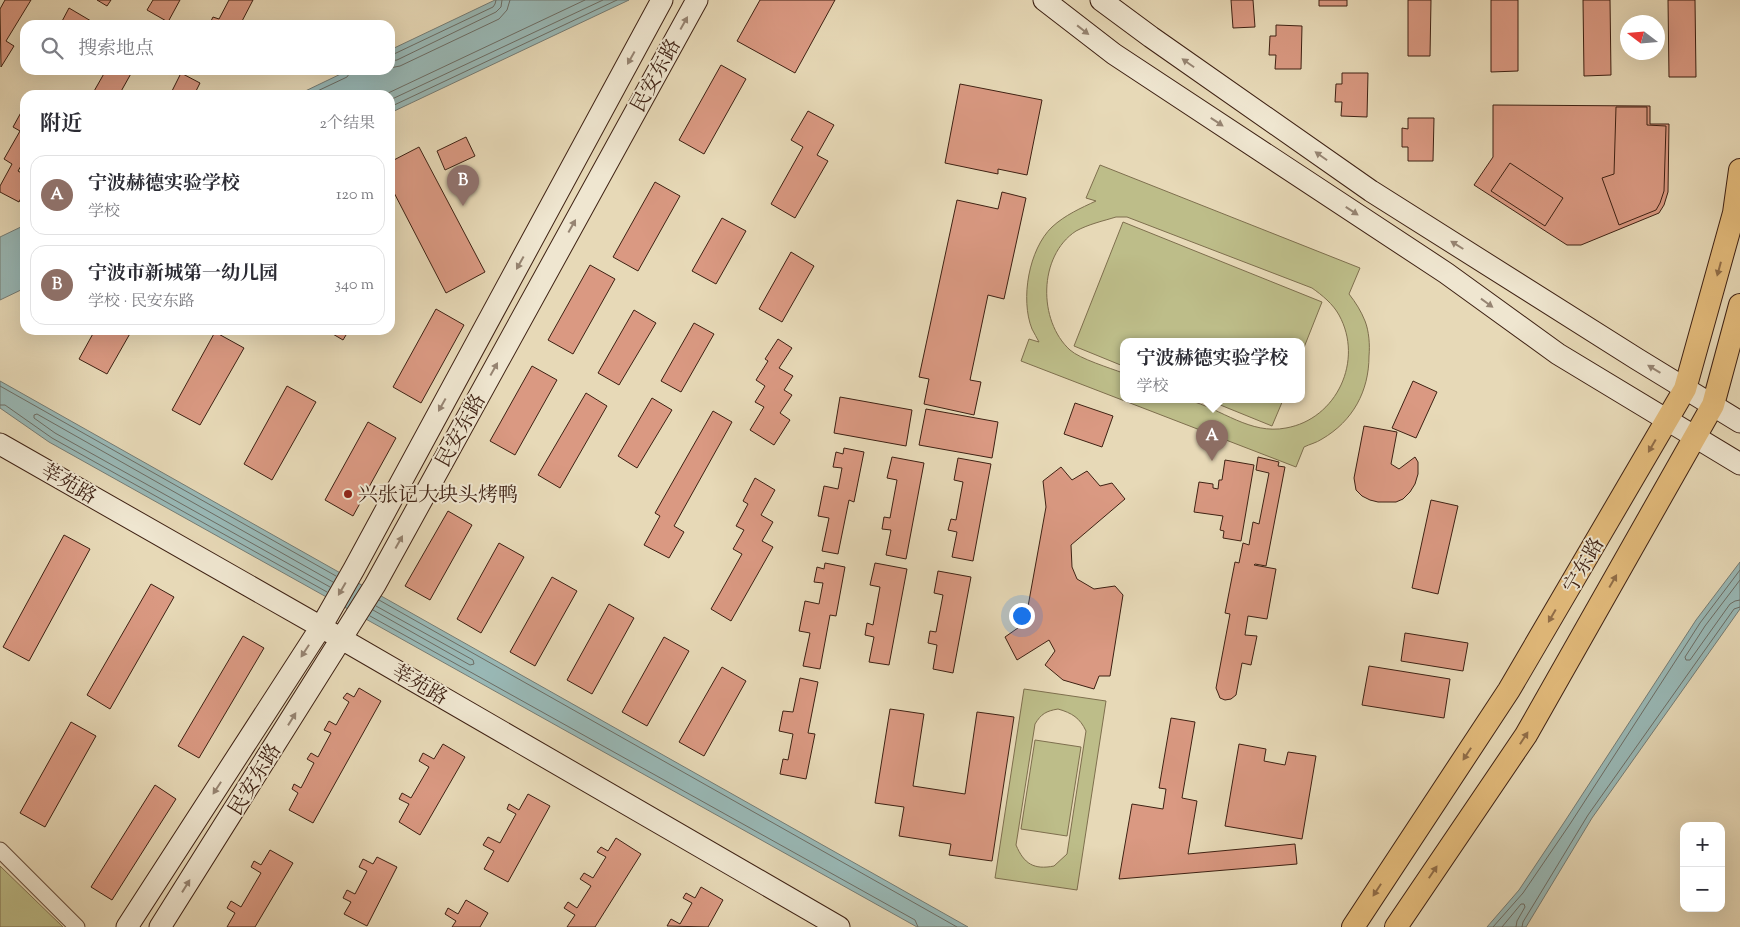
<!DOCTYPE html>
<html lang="zh">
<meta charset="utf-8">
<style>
body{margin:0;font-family:"Sorts Mill Goudy","Noto Serif SC",serif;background:#f7f7f7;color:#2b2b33}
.controls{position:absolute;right:15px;bottom:15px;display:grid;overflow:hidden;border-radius:10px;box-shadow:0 5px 20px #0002}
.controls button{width:45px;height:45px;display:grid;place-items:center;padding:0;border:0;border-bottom:1px solid #e1e1e2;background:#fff;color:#2b2b33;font:25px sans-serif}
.compass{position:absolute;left:1620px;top:15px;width:45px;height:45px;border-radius:50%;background:#fff;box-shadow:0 5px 20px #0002;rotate:286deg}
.you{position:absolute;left:1021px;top:615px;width:18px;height:18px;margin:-12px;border:4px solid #fff;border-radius:50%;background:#1a73e8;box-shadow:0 0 0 8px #1a73e833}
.badge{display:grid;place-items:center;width:32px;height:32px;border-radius:50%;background:#0f766e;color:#fff;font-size:16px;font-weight:700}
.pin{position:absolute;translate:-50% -41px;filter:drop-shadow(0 1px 2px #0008)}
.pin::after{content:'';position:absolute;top:26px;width:18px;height:15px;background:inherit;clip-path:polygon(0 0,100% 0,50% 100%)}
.popup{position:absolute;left:1120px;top:338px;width:185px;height:65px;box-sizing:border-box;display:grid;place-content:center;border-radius:10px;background:#fff;filter:drop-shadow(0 1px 4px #0005);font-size:16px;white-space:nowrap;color:#7c7c81}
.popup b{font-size:19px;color:#2b2b33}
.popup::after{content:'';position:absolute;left:50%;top:100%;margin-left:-10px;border:10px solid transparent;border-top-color:#fff}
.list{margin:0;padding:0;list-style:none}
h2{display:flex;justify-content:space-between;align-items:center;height:65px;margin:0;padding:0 20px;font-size:21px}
h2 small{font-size:16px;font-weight:400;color:#7c7c81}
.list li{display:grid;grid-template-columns:32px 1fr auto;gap:15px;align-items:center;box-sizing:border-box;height:80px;margin:0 10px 10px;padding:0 10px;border:1px solid #e1e1e2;border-radius:15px}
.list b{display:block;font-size:19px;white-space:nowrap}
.list p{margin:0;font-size:16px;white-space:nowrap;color:#7c7c81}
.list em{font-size:16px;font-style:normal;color:#7c7c81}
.icon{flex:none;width:28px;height:28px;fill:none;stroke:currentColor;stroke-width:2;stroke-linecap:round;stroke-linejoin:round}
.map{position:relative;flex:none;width:1740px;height:927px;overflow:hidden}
.search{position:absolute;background:#fff;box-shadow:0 5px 20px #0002;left:20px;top:20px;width:375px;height:55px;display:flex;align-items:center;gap:12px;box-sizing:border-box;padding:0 18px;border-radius:15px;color:#7c7c81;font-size:19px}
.panel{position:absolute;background:#fff;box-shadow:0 5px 20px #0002;left:20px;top:90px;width:375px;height:245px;border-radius:15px}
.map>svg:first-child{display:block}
.green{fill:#bdbd89;stroke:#7e6f4e;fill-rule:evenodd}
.water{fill:#99b9b7;stroke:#757c75}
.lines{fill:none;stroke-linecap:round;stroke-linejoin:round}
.shore{stroke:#6c6d65;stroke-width:1}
.building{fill:#da9982;stroke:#3e2113}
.street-casing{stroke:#684f3c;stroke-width:17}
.secondary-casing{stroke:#3e2113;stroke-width:23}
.primary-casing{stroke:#3e2113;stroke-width:24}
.street{stroke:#efe6d0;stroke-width:15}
.secondary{stroke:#efe6d0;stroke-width:21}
.primary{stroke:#e4bc7c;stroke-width:22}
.oneway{fill:#968472}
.oneway2{fill:#916e48}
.poi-dot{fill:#8f2418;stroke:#efe6d0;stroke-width:2}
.labels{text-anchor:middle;stroke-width:4;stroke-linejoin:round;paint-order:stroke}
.street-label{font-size:20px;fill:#3e2113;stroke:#efe6d0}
.poi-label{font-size:20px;fill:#3e2113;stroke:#efe6d0;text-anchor:start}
</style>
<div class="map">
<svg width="1740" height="927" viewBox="0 0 1740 927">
<rect width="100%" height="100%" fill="#e7d9b7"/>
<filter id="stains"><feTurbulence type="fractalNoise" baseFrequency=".004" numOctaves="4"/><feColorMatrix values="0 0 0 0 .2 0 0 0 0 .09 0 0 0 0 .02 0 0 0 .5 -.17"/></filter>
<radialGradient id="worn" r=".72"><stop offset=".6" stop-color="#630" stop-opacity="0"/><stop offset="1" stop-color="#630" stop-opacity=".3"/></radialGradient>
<path class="green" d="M1100,165L1360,268L1349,294C1356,303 1361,311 1365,321C1369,331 1370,345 1369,356C1369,391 1353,421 1322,439C1316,443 1310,444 1304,447L1296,467L1021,361L1029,339L1039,342C1037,338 1034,333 1032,329C1020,299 1029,249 1052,227C1065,215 1081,208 1096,201L1086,198ZM1116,217H1127L1312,288C1322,295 1333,304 1339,315C1364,360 1337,419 1286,428C1250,435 1222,409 1188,400C1183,399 1175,400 1169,400C1154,400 1139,400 1123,400V373C1110,368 1080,359 1070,350C1038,321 1038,256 1076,231C1089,224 1103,221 1116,217Z
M1123,222L1322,302L1301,355V342H1123V366L1074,346Z
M1208,400H1283L1272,426Z
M1024,689L1106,701L1077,890L995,878ZM1058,709C1072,713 1080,718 1086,731L1067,854L1054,866C1034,870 1024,864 1016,845L1035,724C1041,714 1046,711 1058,709Z
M1035,740L1081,747L1067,836L1021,829Z
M0,866L63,927H0Z"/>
<path class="water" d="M495,0H629L390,113V95H297L349,70H390V50Z
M25,225V288L0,300V237Z
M0,381L968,927H917L49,442L0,408Z
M1740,562V609L1592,818L1526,927H1487L1519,890L1565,821L1696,620Z"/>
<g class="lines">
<path class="shore" d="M390,55L394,54L493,7L495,4L496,0
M390,61L397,60L496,12L501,7L502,0
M390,68L400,66L499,19L507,10L510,0
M309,95L347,77L349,74L350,70
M384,95L585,0
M390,100L603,0
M390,107L617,0
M0,386L336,576
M0,405H5L52,438L327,592
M1740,580L1705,626L1685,657L1686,660H1690L1730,604L1735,601L1740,600
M330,587L55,433L34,418V415L37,414L333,582
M379,600L957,927
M373,610L470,665L474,664L473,660L376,606
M370,616L915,920L918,927
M1493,927L1523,893L1570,824L1700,623L1740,570
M1502,927L1521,904H1524L1525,907L1517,921L1516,927
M1522,927L1523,922L1588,815L1734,609L1740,607"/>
</g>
<path class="building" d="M5,0H31L6,41L14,46L1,67L0,9Z
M97,0H111L107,6Z
M153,0H180L168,22L147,10Z
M229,0H253L240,25H209L213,17L219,19Z
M760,0H835L795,73L737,41Z
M1231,0H1253L1255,27L1233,28Z
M1319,0H1347V6H1319Z
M1408,0H1431L1430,56H1408Z
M1491,0H1518V71L1491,72Z
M1583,0H1610L1611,75L1584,76Z
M1668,0H1695L1696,77H1669Z
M69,8L91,21L89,25H60Z
M1276,25L1302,26L1301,69H1275L1276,55H1269L1270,36H1276Z
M721,65L746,79L704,154L679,140Z
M106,70H133L119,95H97L93,93Z
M181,73L200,83L194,95H170Z
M1342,73H1368L1367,117L1341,116L1342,102H1335L1336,84H1342Z
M960,84L1042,100L1027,175L998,169V174L945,163Z
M1493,105L1650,106V124H1669L1668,192L1664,205L1659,213L1581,245H1567L1474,185L1493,157Z
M24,107L25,108V159L18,171L25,175V190L19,202L0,192V186L12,164L4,159L20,131L13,127Z
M1616,107H1647V125L1666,126L1664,191L1660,203L1656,210L1619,225L1602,178L1614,174Z
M808,111L834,125L817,155L828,161L795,218L771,204L803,147L791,140Z
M1408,118H1434L1433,161H1408V147H1402V128L1408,129Z
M466,137L475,156L445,170L437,151Z
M419,147L485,272L446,293L390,185V162Z
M1510,163L1563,198L1545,226L1491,191Z
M655,182L680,196L638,271L613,257Z
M1002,192L1026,198L1004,299L988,295L970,380L981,382L974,415L924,404L929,379L919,377L957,200L998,209Z
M722,218L746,231L716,284L692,271Z
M791,252L814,266L782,322L759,309Z
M590,265L615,279L573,354L548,340Z
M436,309L464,325L421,403L393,387Z
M634,310L656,323L619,385L598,373Z
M694,323L714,334L681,392L661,381Z
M95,330H132L107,374L79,359Z
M326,330H349L343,340Z
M215,332L244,348L200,425L172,410Z
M778,339L792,348L779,368L793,376L784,390L792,395L780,413L790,420L774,445L750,430L764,407L755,402L765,386L756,380L768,361L765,359Z
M532,366L557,380L515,455L490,441Z
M1413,381L1437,392L1416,438L1392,428Z
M287,386L316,402L272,480L244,464Z
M586,393L607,406L560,488L538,475Z
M840,397L912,410L906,446L834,433Z
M652,398L672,410L637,468L618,456Z
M1075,403L1113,416L1102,447L1064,434Z
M926,409L998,422L992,458L919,445Z
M713,411L732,422L674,526L684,532L669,558L644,545L660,516L655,513Z
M368,422L396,438L353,516L325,500Z
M1364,426L1397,432L1391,464L1399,469L1415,457L1418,462V474L1415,484L1410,492L1403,499L1396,502H1378L1370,500L1362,496L1356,490L1354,478Z
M844,448L864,452L854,502L849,500L838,554L822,551L829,518L818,516L824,486L838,489L842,468L833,467L836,452L843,454Z
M892,457L924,463L906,559L886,555L891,530L882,529L884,517L890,518L897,480L887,478Z
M1258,457L1279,462L1278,466L1285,467L1266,566L1255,564L1254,565L1276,569L1267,619L1248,616L1245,635L1257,636L1251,665L1242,663L1236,695L1231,699L1225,700L1220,698L1216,688L1230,614L1225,613L1235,562L1239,563L1243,543L1249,545L1253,522L1259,524L1269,473L1256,470Z
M958,458L991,464L973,561L952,557L957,532L948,530L951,519L956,520L963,482L954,480Z
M1225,460L1254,465L1241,541L1223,538L1224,531L1220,530L1223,516L1194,512L1199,482L1213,484V488L1218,489L1219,480H1222Z
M1061,467L1072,480L1087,471L1100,486L1112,483L1125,499L1071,545L1072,567L1077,579L1094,589L1115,586L1123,595L1110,676H1099L1094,689L1063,680L1045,665L1055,651L1049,640L1017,660L1005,637L1025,623L1046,507L1043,481Z
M755,478L775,490L761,515L773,522L762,541L773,547L731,621L711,609L742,554L733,549L744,530L736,526L748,504L743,501Z
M1431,500L1458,506L1438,594L1412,588Z
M448,511L472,525L430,600L405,586Z
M64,535L90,549L29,661L3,647Z
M499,543L524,557L481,633L457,619Z
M825,563L845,567L836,616L830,615L820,669L803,666L810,633L799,631L805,601L819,604L823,583L814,582L817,567L824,569Z
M875,563L907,569L889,665L869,662L874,637L865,635L867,623L873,625L880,587L870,585Z
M938,571L971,577L953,673L933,669L937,645L928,643L930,631L936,632L943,595L934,593Z
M552,577L577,591L535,666L510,652Z
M151,584L174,597L110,709L87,695Z
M609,604L634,618L592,694L567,680Z
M1405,633L1468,643L1463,671L1401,661Z
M243,636L264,648L199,758L178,746Z
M664,637L689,651L647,726L622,712Z
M1369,666L1450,679L1444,718L1362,705Z
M722,667L746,681L704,756L679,742Z
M800,678L818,682L808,733L815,734L806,779L780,774L783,759L788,760L793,734L779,731L783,711L793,712Z
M359,688L381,701L313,823L289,810L298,793L292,789L294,784L301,788L314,763L307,759L311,753L318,757L331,733L324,730L329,721L336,725L349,702L343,698L347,693L354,697Z
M890,709L924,714L913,786L965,794L977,712L1014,717L992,861L949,855L951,844L899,836L904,807L875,803Z
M1171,718L1195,722L1182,798L1197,801L1188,854L1295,844L1297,864L1119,879L1132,804L1163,809L1166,789L1159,788Z
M71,722L96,736L45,827L20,813Z
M443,744L465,757L420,835L399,822L409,804L399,799L402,793L411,798L429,767L419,761L423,753L434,759Z
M1239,744L1266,749L1264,761L1285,765L1288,752L1316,756L1302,839L1225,826Z
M155,785L176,799L112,900L91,887Z
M528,794L550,806L508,882L484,869L494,851L483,845L488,837L500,843L516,814L507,809L509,804L519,810Z
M616,838L641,854L595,927H567L575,915L564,908L568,902L577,908L591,886L580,879L584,873L593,878L606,857L597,852L601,847L608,851Z
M270,850L293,863L255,927H227L235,913L227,908L231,901L241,907L261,873L251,867L254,861L261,865Z
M377,857L397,867L367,926L344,914L351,902L343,898L347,890L355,894L367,871L359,867L363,859L373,864Z
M701,887L723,900L708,927L667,926L671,919L680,924L692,903L683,898L686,893L695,898Z
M466,900L488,913L480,927H452L456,921L445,914L448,908L458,914Z"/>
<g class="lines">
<g class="street-casing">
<path id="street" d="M0,850L77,927"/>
</g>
<g class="secondary-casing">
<path id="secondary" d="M1044,0L1114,54L1446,273L1558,354L1740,464
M1101,0L1151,37L1371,191L1637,359L1740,422
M0,444L321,627L839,927
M127,927L321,627L354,569L662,0
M160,927L375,585L697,0"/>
</g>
<g class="primary-casing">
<path id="primary" d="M1353,927L1509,690L1685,389L1734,213L1740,170
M1396,927L1526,735L1713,405L1740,305"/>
</g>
<use href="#street" class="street"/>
<use href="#secondary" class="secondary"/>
<use href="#primary" class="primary"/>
</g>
<defs><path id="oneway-solid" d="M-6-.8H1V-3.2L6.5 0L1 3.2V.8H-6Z" transform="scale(1.25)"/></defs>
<g class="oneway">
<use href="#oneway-solid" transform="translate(684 23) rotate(-61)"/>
<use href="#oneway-solid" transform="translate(1083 30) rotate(38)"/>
<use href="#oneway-solid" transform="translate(631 58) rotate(119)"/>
<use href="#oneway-solid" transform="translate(1188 63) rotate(-145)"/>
<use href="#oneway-solid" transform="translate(1217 122) rotate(33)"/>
<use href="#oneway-solid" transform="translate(1321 156) rotate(-145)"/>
<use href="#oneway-solid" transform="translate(1352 211) rotate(33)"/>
<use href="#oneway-solid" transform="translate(572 226) rotate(-61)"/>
<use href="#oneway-solid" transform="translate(1457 245) rotate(-148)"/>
<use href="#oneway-solid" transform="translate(520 263) rotate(119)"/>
<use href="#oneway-solid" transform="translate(1487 303) rotate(36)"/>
<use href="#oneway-solid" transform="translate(494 369) rotate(-61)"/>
<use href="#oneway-solid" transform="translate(1654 369) rotate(-149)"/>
<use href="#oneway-solid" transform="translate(442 405) rotate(119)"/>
<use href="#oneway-solid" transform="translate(399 542) rotate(-61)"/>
<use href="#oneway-solid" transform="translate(342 589) rotate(120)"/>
<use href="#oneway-solid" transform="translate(305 651) rotate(123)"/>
<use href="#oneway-solid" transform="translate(292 719) rotate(-58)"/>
<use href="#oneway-solid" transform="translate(217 788) rotate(123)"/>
<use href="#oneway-solid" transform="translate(186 886) rotate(-58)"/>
</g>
<g class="oneway2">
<use href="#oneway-solid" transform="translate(1719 269) rotate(105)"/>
<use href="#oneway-solid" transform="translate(1652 446) rotate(120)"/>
<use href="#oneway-solid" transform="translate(1613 581) rotate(-60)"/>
<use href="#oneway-solid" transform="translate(1552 616) rotate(120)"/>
<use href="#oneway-solid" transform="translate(1524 738) rotate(-57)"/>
<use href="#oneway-solid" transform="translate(1467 754) rotate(123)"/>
<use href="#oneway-solid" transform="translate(1433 872) rotate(-56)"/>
<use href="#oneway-solid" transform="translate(1377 890) rotate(123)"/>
</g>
<circle class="poi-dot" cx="348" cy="494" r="5"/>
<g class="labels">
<g class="street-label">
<text transform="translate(655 75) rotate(-61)" y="7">民安东路</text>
<text transform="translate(460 430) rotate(-61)" y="7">民安东路</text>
<text transform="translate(69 483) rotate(30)" y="7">莘苑路</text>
<text transform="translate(1583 565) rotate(-60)" y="7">宁东路</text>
<text transform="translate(420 684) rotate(30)" y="7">莘苑路</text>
<text transform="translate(254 779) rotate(-58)" y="7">民安东路</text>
</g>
<g class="poi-label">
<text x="358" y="501">兴张记大块头烤鸭</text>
</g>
</g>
<rect width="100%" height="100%" filter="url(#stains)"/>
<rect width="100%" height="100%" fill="url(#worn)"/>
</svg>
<div class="controls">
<button>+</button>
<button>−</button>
</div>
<svg class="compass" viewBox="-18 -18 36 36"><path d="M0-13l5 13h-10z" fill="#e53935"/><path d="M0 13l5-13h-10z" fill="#7c7c81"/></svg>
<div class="you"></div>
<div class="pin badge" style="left:1212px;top:461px;background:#8d6e63">A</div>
<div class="popup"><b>宁波赫德实验学校</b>学校</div>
<div class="pin badge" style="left:463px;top:206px;background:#8d6e63">B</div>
<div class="search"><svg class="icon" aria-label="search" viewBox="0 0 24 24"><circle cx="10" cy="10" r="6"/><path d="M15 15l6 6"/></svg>搜索地点</div>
<section class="panel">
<h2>附近<small>2个结果</small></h2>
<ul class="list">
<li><span class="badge" style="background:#8d6e63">A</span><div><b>宁波赫德实验学校</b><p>学校</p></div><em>120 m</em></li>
<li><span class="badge" style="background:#8d6e63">B</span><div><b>宁波市新城第一幼儿园</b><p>学校 · 民安东路</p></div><em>340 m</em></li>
</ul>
</section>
</div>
